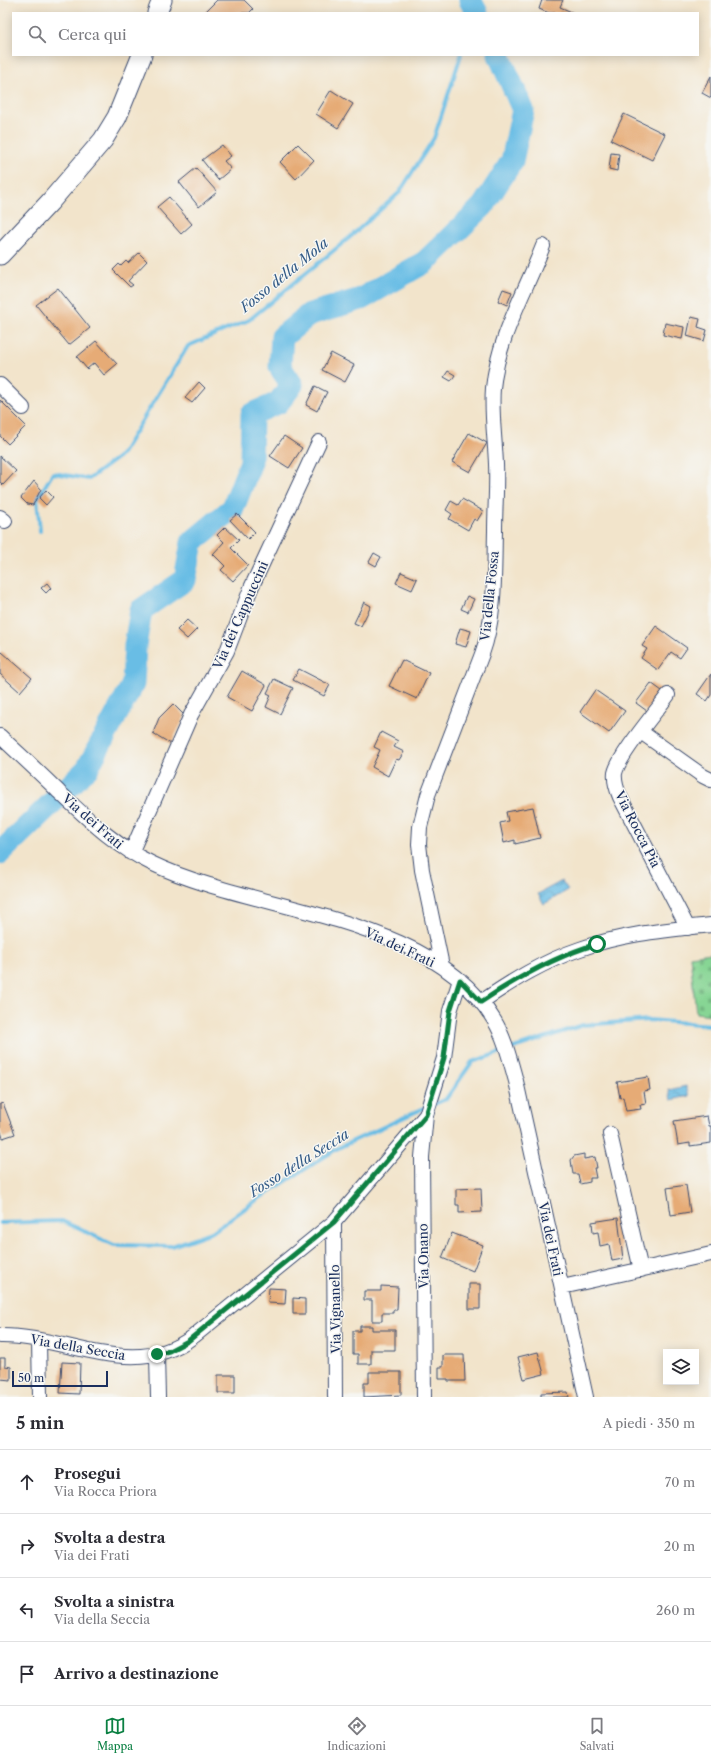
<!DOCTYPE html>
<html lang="it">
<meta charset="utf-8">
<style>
body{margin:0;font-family:"Libre Caslon Text",serif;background:#f7f7f7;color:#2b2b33}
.controls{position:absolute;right:12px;bottom:12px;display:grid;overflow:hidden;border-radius:0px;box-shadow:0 2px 10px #0003}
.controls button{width:36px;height:36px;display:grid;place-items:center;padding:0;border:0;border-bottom:1px solid #e1e1e2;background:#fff;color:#2b2b33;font:20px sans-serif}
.scale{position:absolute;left:12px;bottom:10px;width:96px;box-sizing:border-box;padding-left:4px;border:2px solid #1b2f5e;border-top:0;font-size:11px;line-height:14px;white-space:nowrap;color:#1b2f5e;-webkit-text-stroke:3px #f6f6f2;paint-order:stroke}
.stop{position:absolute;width:12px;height:12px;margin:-9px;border:3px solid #0b8043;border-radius:50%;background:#fff}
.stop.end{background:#0b8043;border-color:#fff;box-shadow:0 1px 4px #0008}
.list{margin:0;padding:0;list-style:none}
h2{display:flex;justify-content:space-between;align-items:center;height:52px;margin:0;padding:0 16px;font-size:17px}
h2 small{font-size:13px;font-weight:400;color:#7c7c81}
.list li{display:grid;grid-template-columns:26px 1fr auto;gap:12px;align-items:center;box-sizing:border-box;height:64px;padding:0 16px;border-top:1px solid #e1e1e2}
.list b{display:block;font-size:15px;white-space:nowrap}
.list p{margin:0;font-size:13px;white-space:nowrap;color:#7c7c81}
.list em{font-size:13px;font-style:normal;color:#7c7c81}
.icon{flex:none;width:22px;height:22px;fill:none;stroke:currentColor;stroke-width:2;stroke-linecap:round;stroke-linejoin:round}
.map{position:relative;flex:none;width:711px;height:1397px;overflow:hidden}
.search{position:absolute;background:#fff;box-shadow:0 2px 10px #0003;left:12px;right:12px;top:12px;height:44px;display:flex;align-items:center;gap:10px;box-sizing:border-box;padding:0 14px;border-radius:0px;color:#7c7c81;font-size:15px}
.sheet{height:308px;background:#fff}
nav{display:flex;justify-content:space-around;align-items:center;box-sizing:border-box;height:56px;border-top:1px solid #e1e1e2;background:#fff;font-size:11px;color:#7c7c81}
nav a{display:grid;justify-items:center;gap:2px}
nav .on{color:#0b8043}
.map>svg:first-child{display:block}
.cemetery{fill:url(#cemetery-stones);stroke:#518279}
.water{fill:url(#water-waves);stroke:#4276a2}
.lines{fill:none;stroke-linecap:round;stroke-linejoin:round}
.stream{stroke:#69bde5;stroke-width:4}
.river{stroke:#69bde5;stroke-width:23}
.building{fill:#e6ab76}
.minor-casing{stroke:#3b4a6e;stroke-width:16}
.secondary-casing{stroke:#3b4a6e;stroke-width:21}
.minor{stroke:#fff;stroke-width:14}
.secondary{stroke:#fff;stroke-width:19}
.route{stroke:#0b8043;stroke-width:5}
.labels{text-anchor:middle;stroke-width:3;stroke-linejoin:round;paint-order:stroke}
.street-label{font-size:13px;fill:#1b2f5e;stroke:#f6f6f2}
.water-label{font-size:14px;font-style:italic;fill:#325a86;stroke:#f6f6f2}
</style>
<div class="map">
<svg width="711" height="1397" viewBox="0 0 711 1397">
<defs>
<pattern id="cemetery-stones" width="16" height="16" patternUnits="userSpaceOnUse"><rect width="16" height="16" fill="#87d594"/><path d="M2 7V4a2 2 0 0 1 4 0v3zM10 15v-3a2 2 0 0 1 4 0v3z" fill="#74b782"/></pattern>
<pattern id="water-waves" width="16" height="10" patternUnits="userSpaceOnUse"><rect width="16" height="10" fill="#69bde5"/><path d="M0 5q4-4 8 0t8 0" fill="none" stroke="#569abd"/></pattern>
</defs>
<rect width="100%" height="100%" fill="#f6f6f2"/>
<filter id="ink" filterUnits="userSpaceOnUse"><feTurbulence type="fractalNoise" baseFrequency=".025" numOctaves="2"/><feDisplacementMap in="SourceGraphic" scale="8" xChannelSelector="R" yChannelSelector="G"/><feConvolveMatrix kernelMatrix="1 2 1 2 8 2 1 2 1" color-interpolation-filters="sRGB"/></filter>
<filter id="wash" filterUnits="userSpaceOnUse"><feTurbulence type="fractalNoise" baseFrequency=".012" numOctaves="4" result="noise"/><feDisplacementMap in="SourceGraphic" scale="16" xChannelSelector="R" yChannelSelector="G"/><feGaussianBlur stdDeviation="0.9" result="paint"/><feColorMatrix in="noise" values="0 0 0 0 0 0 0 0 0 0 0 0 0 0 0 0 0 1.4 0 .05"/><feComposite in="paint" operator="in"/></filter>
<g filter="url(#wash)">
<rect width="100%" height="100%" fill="#f2e4cb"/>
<path class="cemetery" d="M711,953V1015L696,1013L690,956Z"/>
<path class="water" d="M562,881L568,890L544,904L538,894Z
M686,1086L689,1096L671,1100L669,1090Z"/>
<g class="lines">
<path class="stream" d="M465,13V1H471
M40,531L37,499L53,473L89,479L121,455L188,346L249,320L349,238L399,193L434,138L461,55
M432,1105L446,1099L472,1062L583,1025L649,1020L711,1025
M0,1223L62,1221L114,1245L172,1246L212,1232L258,1199L338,1148L424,1108"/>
<path class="river" d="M470,0L477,13
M0,853L87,769L133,684L135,646L141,610L185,580L192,542L233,508L251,462L252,414L278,403L292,385L280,367L282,337L310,314L361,299L425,262L483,206L512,161L523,110L499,55"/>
</g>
<g id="blocks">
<path class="building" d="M217,0H244L253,9L249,13H204Z
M542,0H563L560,7L574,13H549L539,9Z
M711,76V98L702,93Z
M331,90L353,104L338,128L316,114Z
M624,114L665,134L652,160L611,140Z
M298,144L314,160L296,179L280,162Z
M222,145L231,156L224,161L231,169L218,180L202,160Z
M611,153L619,154L617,171L609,169Z
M196,168L217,192L199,207L179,182Z
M169,197L192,224L181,234L157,207Z
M139,253L147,261L128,281L133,285L130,287L113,270L119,264L121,266L126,261L128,263Z
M58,288L90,328L69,345L36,305Z
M503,289L512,292L507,305L498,301Z
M691,317L700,319L698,327L707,330L704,341L687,336Z
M665,323L684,327L682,339L663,335Z
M96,341L117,364L104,375L94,363L87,369L77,357Z
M331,353L354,365L345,382L322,370Z
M448,371L455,375L451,381L444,377Z
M199,382L205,388L192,403L185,398Z
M315,386L327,392L317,411L306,405Z
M0,400L26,426L8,444L0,436Z
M469,433L487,443L470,472L452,462Z
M284,436L302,448L289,468L270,456Z
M0,456L16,471L3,485L0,482Z
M34,481L41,489L33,505L27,504L21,498Z
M46,490L53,497L46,505L39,498Z
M462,499L483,511L477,521L474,519L468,530L449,519L452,514L446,510L451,501L458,505Z
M237,514L255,532L248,539L230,520Z
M225,527L239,540L231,548L248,565L233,581L221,570L225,566L213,554L224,542L217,535Z
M374,553L381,557L376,566L369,562Z
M401,572L417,579L412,590L396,583Z
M47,583L51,588L46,593L41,588Z
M467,596L474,599L468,612L461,609Z
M364,602L371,606L361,626L354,623Z
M187,620L197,629L187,639L177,630Z
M656,626L687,648L680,658L671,652L658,670L641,658L647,649L642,646Z
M460,628L471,631L466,647L455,644Z
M2,652L32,678L20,692L0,674V654Z
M402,660L429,673L417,699L389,686Z
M299,669L330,685L324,696L293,680Z
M242,671L266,685L252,711L227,697Z
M711,674V695L707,701L697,694Z
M274,679L293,688L280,714L266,707L271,695L267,693Z
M651,683L662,691L647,711L636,703Z
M595,690L625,711L609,733L580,712Z
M173,704L185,716L171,744L153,733L159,718Z
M381,732L398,741L394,747L404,752L399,760L396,759L388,776L372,767L380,750L374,747Z
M533,807L540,838L515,844V840L504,843L500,823L508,821L506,812Z
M648,1077L650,1090L644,1091L646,1104L640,1105L641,1109L626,1111L623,1097L620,1098L617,1082Z
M3,1103L15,1134L3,1138L0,1129V1104Z
M707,1116L709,1126H711V1143L690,1146V1143L678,1145L674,1121Z
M584,1154V1159L595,1157L597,1168H594L596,1178H590V1182L580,1184L578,1174H573L571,1160L574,1156Z
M686,1185L690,1212L671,1215L667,1188Z
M481,1188L482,1212L459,1213V1205H456V1189Z
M618,1218L623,1259L612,1261L609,1244L600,1246L598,1232L593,1233L592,1222Z
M452,1233L483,1245L473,1271L442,1258Z
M469,1284H480V1309H469Z
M381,1286L398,1287L397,1310H393V1313H382V1321H372V1300H364V1291H381Z
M269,1288L286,1289L285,1304L268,1303Z
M293,1298L305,1299V1314H293Z
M360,1326H372V1330H395V1350H371V1364H358V1354H353V1331H360Z
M538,1352L544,1374L524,1379L518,1357Z
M443,1355H464L465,1381H448V1379H439V1367H443Z
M0,1358H5V1366L11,1367V1380L0,1379Z
M62,1362L80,1363L79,1394L60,1393Z
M369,1372H401V1395L364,1397V1383H369Z
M218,1375H235V1393H218Z
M568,1392L569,1397H541V1393Z"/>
</g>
</g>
<g filter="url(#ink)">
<use href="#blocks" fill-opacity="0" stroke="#3b4a6e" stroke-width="1"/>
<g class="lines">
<g class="minor-casing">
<path id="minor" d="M0,385L23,408
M0,517L5,521
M668,695C656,712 619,755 615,773C614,781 617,790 620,797L688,928
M641,732L703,776L711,780
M0,736C20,755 40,773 59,792C88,819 115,846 151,863C254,913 430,913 494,1020C505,1038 510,1060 516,1081L586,1397
M131,853L191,715L227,651L251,588L319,442
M442,966L422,870L419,844L420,827L428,795L482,654C496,616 494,571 495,531C495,509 497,486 496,464C495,439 491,413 493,388C498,337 525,293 543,246
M481,1002C512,981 544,961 580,949C622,934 667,930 711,925
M610,1134L641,1270
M334,1222L335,1397
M562,1287L711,1254
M0,1336C66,1335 134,1382 194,1336L334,1222L426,1115L444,1058L450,1011L460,980
M39,1340L40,1397
M157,1355L158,1397
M424,1397L422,1157L426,1115"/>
</g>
<g class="secondary-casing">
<path id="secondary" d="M157,13L162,0
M0,255L50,202L103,140L117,117L142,55"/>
</g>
<use href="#minor" class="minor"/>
<use href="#secondary" class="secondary"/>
</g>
</g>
<g class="lines" filter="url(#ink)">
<path class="route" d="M157,1354L169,1351L188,1341L334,1222L426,1115L444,1058L450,1011L460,980L481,1002C517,978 555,956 597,944"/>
</g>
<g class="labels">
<g class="street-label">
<text transform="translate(489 596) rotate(-84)" y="5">Via della Fossa</text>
<text transform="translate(240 615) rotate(-66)" y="5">Via dei Cappuccini</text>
<text transform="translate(93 821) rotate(41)" y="5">Via dei Frati</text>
<text transform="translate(638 829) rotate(63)" y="5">Via Rocca Pia</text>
<text transform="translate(400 947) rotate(25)" y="5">Via dei Frati</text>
<text transform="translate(551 1239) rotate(78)" y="5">Via dei Frati</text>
<text transform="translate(423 1256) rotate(-91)" y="5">Via Onano</text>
<text transform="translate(335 1309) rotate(-91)" y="5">Via Vignanello</text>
<text transform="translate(78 1347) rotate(10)" y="5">Via della Seccia</text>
</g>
<g class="water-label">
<text transform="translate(284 275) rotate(-39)" y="5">Fosso della Mola</text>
<text transform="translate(299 1163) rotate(-32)" y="5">Fosso della Seccia</text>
</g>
</g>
</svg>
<div class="controls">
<button><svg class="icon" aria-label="layers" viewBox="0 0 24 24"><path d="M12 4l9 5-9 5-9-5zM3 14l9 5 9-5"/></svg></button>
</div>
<div class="scale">50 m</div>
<div class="stop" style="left:597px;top:944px"></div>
<div class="stop end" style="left:157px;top:1354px"></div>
<div class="search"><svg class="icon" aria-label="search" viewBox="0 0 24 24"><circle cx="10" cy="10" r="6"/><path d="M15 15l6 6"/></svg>Cerca qui</div>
</div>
<section class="sheet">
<h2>5 min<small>A piedi · 350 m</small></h2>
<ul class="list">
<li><svg class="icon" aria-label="ahead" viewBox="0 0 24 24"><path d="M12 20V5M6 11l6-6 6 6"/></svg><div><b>Prosegui</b><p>Via Rocca Priora</p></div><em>70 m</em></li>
<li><svg class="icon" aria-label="right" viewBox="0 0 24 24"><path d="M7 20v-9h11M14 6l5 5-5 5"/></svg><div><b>Svolta a destra</b><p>Via dei Frati</p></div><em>20 m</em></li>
<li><svg class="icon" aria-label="left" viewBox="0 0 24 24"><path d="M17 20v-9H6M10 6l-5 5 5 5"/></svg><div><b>Svolta a sinistra</b><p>Via della Seccia</p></div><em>260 m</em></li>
<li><svg class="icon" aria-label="arrive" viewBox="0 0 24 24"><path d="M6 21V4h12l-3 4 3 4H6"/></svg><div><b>Arrivo a destinazione</b></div></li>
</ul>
</section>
<nav>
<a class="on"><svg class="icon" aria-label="map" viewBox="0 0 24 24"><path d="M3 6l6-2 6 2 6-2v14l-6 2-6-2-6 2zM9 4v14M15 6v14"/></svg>Mappa</a>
<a><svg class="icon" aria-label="directions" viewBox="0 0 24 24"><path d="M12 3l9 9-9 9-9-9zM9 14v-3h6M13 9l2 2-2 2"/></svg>Indicazioni</a>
<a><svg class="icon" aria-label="saved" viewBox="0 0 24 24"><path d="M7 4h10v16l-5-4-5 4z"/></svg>Salvati</a>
</nav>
